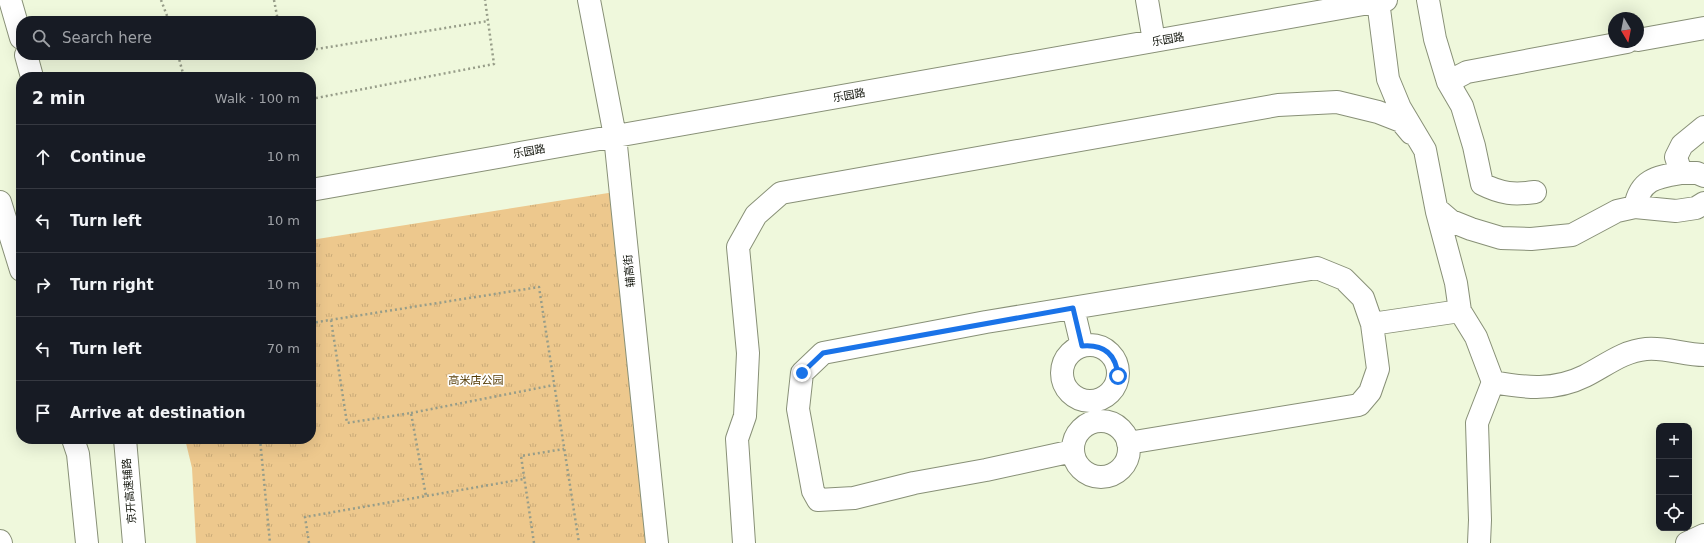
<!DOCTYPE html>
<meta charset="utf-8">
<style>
body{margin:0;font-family:"DejaVu Sans","Noto Sans SC",sans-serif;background:#242831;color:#f1f3f6}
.controls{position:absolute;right:12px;bottom:12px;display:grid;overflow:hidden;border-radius:8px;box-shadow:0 4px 16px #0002}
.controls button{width:36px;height:36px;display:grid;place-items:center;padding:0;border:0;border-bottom:1px solid #363941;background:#171b24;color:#f1f3f6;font:20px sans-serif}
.compass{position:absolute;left:1608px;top:12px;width:36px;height:36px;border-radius:50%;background:#171b24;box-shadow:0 4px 16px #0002;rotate:170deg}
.stop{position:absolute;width:12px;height:12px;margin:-9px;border:3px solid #1a73e8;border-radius:50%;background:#fff}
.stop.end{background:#1a73e8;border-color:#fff;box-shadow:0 1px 4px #0008}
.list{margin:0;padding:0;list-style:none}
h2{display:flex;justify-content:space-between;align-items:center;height:52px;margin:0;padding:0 16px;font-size:17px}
h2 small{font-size:13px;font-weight:400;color:#9ea1a6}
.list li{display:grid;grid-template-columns:26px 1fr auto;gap:12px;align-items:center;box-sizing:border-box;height:64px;padding:0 16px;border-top:1px solid #363941}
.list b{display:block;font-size:15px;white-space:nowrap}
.list em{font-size:13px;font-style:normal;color:#9ea1a6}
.icon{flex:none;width:22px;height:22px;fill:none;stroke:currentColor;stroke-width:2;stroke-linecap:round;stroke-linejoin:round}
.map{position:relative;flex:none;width:1704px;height:543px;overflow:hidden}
.search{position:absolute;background:#171b24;box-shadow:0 4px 16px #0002;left:16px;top:16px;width:300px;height:44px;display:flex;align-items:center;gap:10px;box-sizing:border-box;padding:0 14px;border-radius:16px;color:#9ea1a6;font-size:15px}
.panel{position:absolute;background:#171b24;box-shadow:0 4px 16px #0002;left:16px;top:72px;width:300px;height:372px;border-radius:16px}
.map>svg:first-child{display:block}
.grass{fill:url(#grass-tufts)}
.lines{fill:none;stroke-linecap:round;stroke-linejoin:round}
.minor-casing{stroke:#889077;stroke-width:24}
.major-casing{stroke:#889077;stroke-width:24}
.highway-casing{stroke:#889077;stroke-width:24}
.path{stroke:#979d89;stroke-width:2.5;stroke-dasharray:2 3;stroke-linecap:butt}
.minor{stroke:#fff;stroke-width:22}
.major{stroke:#fff;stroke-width:22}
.highway{stroke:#fff;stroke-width:22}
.route{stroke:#1a73e8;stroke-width:5}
.labels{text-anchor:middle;stroke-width:3.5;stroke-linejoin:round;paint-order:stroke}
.street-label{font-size:11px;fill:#12150c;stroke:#fff}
.park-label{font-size:11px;fill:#543a03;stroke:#fff}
</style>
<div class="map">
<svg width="1704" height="543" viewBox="0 0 1704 543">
<defs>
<pattern id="grass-tufts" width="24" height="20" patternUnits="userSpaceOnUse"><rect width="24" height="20" fill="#edc88d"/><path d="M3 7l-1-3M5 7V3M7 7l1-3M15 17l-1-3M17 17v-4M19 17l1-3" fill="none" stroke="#caab78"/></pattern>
</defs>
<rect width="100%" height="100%" fill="#eff8dc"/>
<path class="grass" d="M621,191L657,543H196L192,468L185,439H311V240Z"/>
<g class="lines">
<g class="minor-casing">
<path id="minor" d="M589,0L615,136L657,543
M1147,0L1154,41
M1428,0L1435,39L1448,82L1462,106L1474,146L1482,184C1502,194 1514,195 1535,192
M1638,40L1704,28
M1448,82L1467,72L1627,42
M1681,173H1697L1704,176
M311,190L1386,0
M1635,207C1640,179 1657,177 1681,173L1676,157L1682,145L1704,127
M1437,209L1451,221L1471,229L1501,238L1531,239L1572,235L1617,211L1635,207L1676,211L1696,208L1704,203
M1073,308L1082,346
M1460,311L1476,337L1493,382L1477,423L1480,520L1479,543
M1062 373a28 28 0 1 1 56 0a28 28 0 1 1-56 0Z
M1493,382C1525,388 1555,391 1585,376C1605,366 1623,351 1646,349C1665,347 1685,355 1704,355
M1073 449a28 28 0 1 1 56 0a28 28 0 1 1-56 0Z
M1128,443L1359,405L1370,392L1378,369L1372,324
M1073,451L986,470L914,483L854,498L818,500L813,491L798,409L802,373L823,353L986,322L1317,268L1344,279L1363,298L1372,324L1460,311L1456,283L1437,212L1425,150L1400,108L1388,79L1378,1
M744,543L737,439L745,416L748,353L738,247L756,215L781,193L1278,105L1337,102L1378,112L1401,121L1411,133
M1687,543L1704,535"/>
</g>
<g class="major-casing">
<path id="major" d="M10,0L21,38
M26,55L32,77
M125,439L134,543"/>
</g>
<g class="highway-casing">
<path id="highway" d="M0,202L21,270
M73,439L78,454L87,543
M0,541L1,543"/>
</g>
<path class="path" d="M161,0L169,21
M274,0L278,21
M311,50L488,21
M178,55L184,77
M311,99L494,64L485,0
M331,320L347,423L411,413L426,496
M311,323L539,287L579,543
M411,413L554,385
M260,439L270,543
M309,543L305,517L524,479
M534,543L521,456L564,449"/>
<use href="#minor" class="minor"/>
<use href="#major" class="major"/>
<use href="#highway" class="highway"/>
</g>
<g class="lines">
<path class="route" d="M802,373L823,353L1073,308L1082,346C1104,344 1116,354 1118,376"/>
</g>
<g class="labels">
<g class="street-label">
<text transform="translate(1168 39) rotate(-10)" y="4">乐园路</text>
<text transform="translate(849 95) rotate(-10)" y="4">乐园路</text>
<text transform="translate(529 151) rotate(-10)" y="4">乐园路</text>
<text transform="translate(629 271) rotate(-96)" y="4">辅高街</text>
<text transform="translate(129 491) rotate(-95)" y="4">京开高速辅路</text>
</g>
<g class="park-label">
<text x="476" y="384">高米店公园</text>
</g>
</g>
</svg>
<div class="controls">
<button>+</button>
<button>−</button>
<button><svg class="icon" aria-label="locate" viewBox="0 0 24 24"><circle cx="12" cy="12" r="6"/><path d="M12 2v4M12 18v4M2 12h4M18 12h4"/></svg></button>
</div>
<svg class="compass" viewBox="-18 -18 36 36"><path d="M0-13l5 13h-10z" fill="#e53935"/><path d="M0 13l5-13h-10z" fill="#9ea1a6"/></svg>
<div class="stop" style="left:1118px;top:376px"></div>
<div class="stop end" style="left:802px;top:373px"></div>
<div class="search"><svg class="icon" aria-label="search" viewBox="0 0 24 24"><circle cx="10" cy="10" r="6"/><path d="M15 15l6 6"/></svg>Search here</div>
<section class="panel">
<h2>2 min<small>Walk · 100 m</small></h2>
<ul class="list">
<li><svg class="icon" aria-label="ahead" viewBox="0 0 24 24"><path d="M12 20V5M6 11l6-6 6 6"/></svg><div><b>Continue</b></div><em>10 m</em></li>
<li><svg class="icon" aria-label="left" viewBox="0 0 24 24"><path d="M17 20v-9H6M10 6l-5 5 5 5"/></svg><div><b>Turn left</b></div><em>10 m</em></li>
<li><svg class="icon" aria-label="right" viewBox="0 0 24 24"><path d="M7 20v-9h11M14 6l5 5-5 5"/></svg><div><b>Turn right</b></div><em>10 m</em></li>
<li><svg class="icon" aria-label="left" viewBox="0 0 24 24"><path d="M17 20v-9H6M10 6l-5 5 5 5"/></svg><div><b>Turn left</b></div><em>70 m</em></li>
<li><svg class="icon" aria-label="arrive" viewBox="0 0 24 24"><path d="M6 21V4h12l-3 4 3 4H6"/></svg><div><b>Arrive at destination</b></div></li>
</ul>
</section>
</div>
